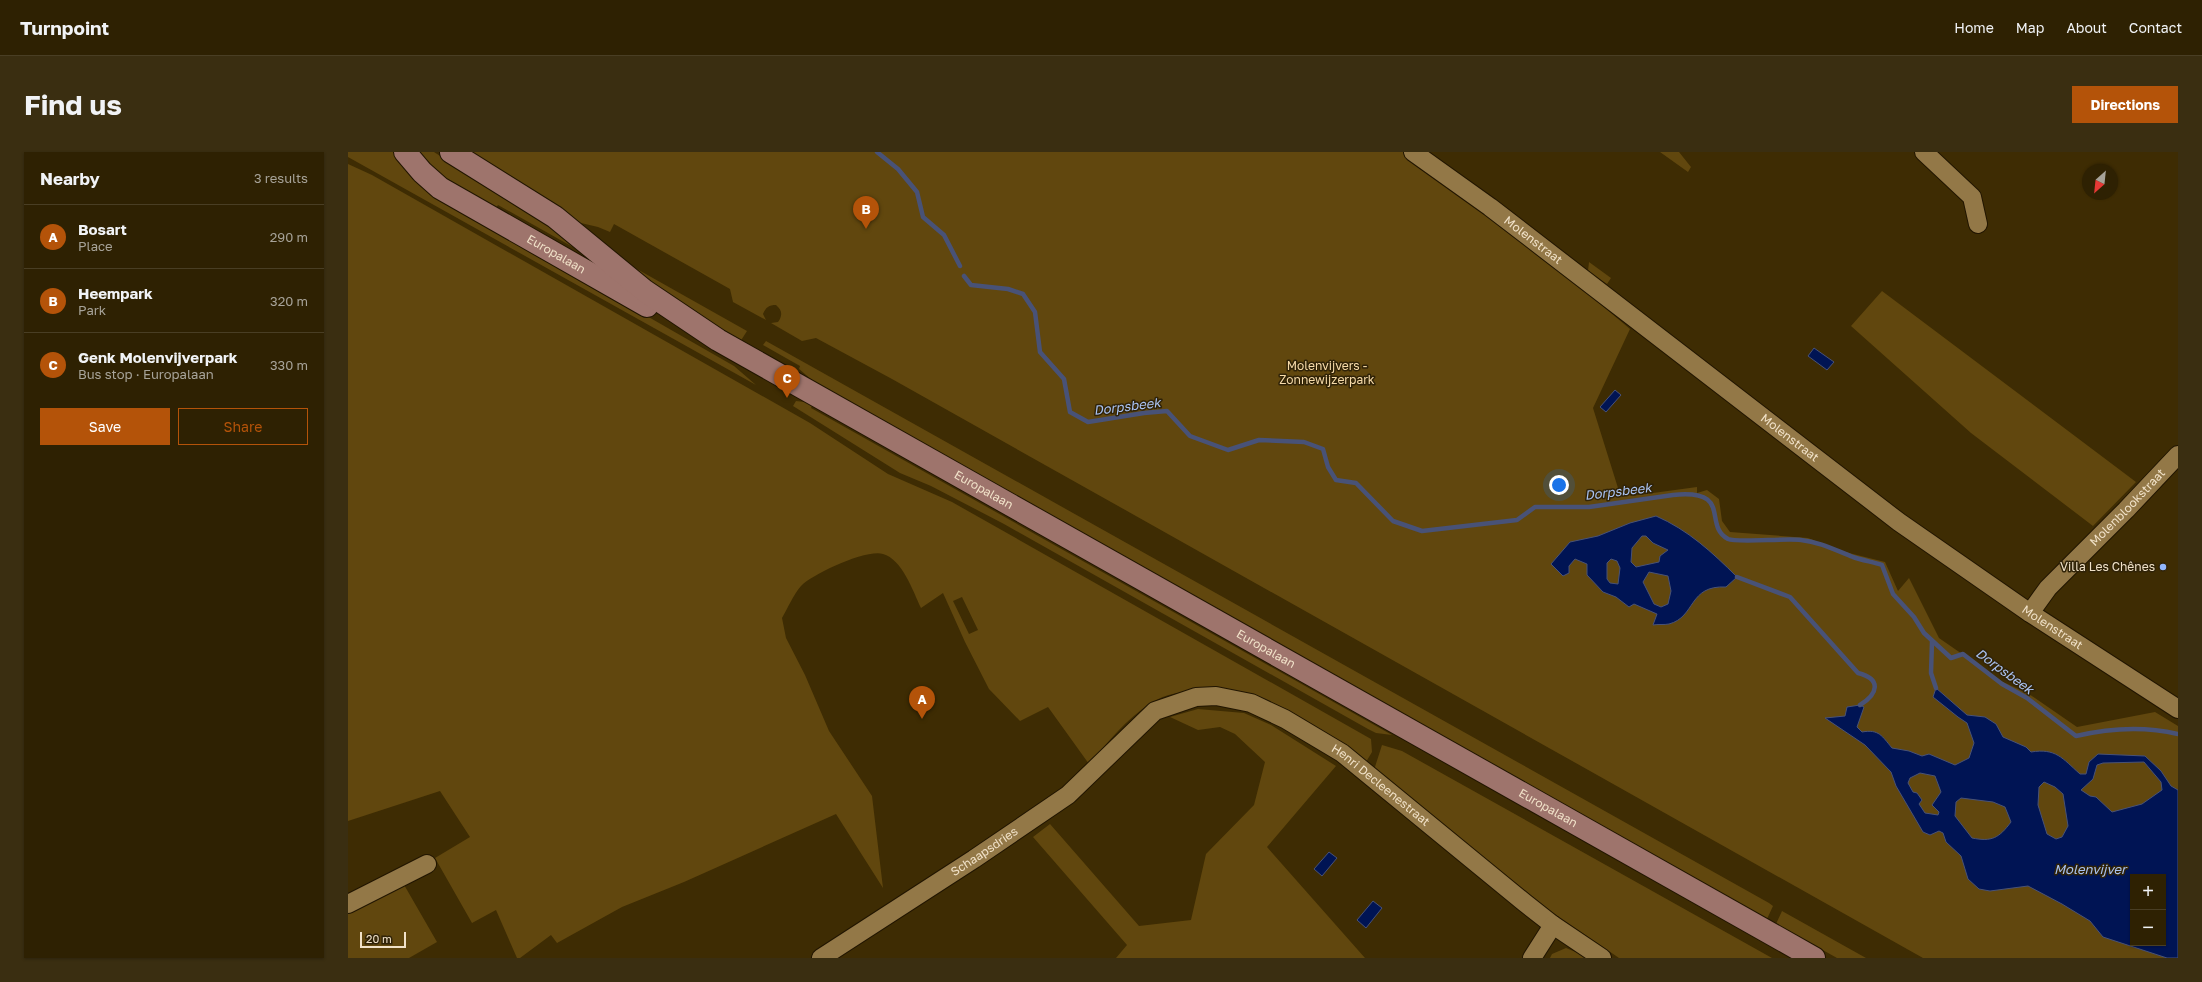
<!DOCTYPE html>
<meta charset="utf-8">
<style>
body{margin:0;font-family:"Golos Text",sans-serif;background:#3a2e11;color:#f1f3f6}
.controls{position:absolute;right:12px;bottom:12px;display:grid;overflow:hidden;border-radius:0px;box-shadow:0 1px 3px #0004}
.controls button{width:36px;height:36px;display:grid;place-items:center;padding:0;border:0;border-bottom:1px solid #493e24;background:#2e2102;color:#f1f3f6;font:20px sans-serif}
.compass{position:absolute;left:1734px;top:12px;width:36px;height:36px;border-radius:50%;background:#2e2102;box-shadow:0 1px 3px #0004;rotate:207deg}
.scale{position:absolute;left:12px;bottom:10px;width:46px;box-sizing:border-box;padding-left:4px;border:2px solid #f1e2c9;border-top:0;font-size:11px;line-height:14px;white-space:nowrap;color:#f1e2c9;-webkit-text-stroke:3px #302308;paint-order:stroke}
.you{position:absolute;left:1211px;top:333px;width:14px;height:14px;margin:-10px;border:3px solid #fff;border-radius:50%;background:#1a73e8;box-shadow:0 0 0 6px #1a73e833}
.badge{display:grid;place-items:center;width:26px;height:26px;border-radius:50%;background:#b45309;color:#fff;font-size:13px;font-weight:700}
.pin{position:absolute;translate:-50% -33px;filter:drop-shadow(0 1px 2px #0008)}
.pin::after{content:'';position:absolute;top:21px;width:14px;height:12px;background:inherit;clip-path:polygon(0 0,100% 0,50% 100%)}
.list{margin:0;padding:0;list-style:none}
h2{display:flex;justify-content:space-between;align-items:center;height:52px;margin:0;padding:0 16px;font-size:17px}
h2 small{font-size:13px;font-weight:400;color:#a7a399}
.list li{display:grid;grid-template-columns:26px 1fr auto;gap:12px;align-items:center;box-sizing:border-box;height:64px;padding:0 16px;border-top:1px solid #493e24}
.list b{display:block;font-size:15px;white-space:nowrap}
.list p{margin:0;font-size:13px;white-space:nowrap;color:#a7a399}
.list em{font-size:13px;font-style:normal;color:#a7a399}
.actions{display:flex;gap:8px;padding:12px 16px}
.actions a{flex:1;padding:9px 0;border:1px solid #b45309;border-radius:0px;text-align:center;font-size:14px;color:#b45309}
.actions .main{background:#b45309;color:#fff}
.map{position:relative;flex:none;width:1830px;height:806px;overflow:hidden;border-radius:0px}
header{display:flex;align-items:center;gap:24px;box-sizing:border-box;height:56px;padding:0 20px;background:#2e2102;border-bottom:1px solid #493e24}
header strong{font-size:19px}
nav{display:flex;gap:22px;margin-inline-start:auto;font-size:14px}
.intro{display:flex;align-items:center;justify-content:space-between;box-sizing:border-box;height:96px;padding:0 24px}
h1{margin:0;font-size:28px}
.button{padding:10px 18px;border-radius:0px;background:#b45309;color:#fff;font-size:14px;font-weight:700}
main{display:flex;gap:24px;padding:0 24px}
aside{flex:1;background:#2e2102;border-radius:0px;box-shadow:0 1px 3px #0004}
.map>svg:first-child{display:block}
.green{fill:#61470e;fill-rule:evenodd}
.water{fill:#001454;stroke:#485277;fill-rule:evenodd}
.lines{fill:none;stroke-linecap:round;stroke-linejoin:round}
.stream{stroke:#485277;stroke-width:4.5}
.street-casing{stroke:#211500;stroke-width:20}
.secondary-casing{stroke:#211500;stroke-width:24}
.street{stroke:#937847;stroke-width:18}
.secondary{stroke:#9e746c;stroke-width:22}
.poi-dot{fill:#92b7fd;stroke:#302308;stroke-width:1.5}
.labels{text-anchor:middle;stroke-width:3;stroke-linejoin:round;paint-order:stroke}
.street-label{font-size:12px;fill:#f1e2c9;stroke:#302308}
.park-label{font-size:12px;fill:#f7dba9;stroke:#302308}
.poi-label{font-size:12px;fill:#f1e2c9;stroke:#302308;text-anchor:end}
.water-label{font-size:13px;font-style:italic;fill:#aac3f2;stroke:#302308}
</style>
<header>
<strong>Turnpoint</strong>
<nav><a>Home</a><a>Map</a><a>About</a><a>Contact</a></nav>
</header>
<div class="intro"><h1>Find us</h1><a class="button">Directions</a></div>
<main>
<aside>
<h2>Nearby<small>3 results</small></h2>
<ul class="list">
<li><span class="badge">A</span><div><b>Bosart</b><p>Place</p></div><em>290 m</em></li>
<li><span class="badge">B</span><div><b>Heempark</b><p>Park</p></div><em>320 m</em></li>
<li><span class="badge">C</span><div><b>Genk Molenvijverpark</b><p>Bus stop · Europalaan</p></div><em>330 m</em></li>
</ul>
<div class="actions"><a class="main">Save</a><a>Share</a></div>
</aside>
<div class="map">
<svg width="1830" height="806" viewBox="0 0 1830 806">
<rect width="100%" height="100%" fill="#3e2c03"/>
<path class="green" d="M0,0H49L250,136L386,214L408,233L0,5Z
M65,0H86L134,31L198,66L239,103L150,53L146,59L100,32Z
M121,0H1055L1201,109L1282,177L1245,256L1270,336L1283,344L1349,335V341L1359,338L1371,347L1374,369L1382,380L1460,386L1493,399L1537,410L1550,439L1561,426L1591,486L1653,529L1681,542L1729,575L1807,560L1830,574V806H1575L544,227L468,186L454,189L423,171L430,170C435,163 434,158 428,153C421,153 418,155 415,162L418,168L385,150L382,137L266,72L262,80L250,75L220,68ZM1785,725H1815V791H1785Z
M1312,0H1331L1343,15L1340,20Z
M0,12L24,23L462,271L540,322L604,350L1023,587L1024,600L1018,610C976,579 931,545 877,537C868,536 858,538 850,539C834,539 817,542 803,551C778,567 760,590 741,612L700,555L672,569L641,537L617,490L595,441L573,456C565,439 554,407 535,402C518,397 465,422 453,434C445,443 440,456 434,466L438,486L457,523L481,579L524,644L535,736L488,662L336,730L274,755L209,791L203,783L172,806H169L148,758L124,771L87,706L122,685L92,639L0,669ZM614,445L630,478L621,482L605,449Z
M248,94L399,179L392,190L324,151Z
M1241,110L1263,126L1259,132L1240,119Z
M1534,139L1788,330L1745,374L1623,281L1503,174Z
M418,189L1421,751L1425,754L1419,767L471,234L451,217L452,214L415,193Z
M448,249L465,251L463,256L1044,583L1028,581L1020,577L656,372L583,334L552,321L445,254Z
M850,557L896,561L923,573L988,614L919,695L1017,806H768L779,793L685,685L702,672L791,774L843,768L858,702L906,653L917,610L887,582L872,575L850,578L822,565Z
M1034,593L1054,599L1424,806H1271L1204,760L1026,618Z
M55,731L89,790L61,806H0V762Z
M1434,759L1518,806H1489L1428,772Z
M1218,796L1242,806H1202L1204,802Z"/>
<path class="water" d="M1466,196L1486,210L1479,218L1460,204Z
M1267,238L1273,243L1258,260L1252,255Z
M1308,364C1340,378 1364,400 1389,425L1378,435C1340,433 1348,465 1321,472C1316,473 1310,472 1305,473L1309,462L1286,452L1281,455L1268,445L1255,440L1239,423V412L1227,407L1221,414V421L1215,424L1203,412L1222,390L1250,384L1282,371ZM1294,384H1298L1305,391L1320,398L1312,404L1311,410L1288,415L1283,410L1284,396ZM1263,407L1269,409L1272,416L1270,432L1262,431L1259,427V411ZM1301,420L1320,424L1323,439L1320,452L1313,455L1306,452L1295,430Z
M1588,536L1619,563L1637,565L1648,572L1655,585L1678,595L1683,600C1708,596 1714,606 1732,622H1738L1741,610L1750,602L1797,604L1813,619L1823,634L1830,638V806H1819L1755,785L1742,769L1714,752L1680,734L1642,739L1631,737L1620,727L1613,704L1598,690L1595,681L1591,679L1582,683L1575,680L1548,634L1543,620L1517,593L1477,566L1497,564L1499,555L1512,553L1516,555L1509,575L1514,580C1531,577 1534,584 1544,596L1561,599L1574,604L1581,602L1607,613L1621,606L1626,591L1619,571L1610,565L1585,545ZM1796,610L1813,630L1814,638L1794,652L1764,660L1748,645L1742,644L1733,638L1745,627L1749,613L1755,611ZM1572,621L1587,624L1593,640L1584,653L1591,660L1590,663L1577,661L1571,652L1574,648L1569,641L1565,640L1560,631L1562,626ZM1696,630L1707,635L1715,642L1720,674L1714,685L1708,687L1699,682L1690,653L1691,635ZM1613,646L1645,650L1657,655L1663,670C1651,686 1644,690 1624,686L1607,664L1608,650ZM1785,725H1815V791H1785Z
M981,700L989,706L974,724L966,717Z
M1025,749L1034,756L1018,776L1009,768Z"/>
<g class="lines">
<path class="stream" d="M529,0L550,17L569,40L575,65L596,83L612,114
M616,124L623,133L660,137L675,142L687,160L692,200L716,227L722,260L740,270L796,261L819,259L842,284L880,298L911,288L956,290L975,297L980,315L988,328L1008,331L1045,369L1074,379L1169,368L1187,355H1241L1325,343C1386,337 1354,373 1380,387C1389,391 1437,386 1453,388C1472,390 1487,398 1505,405C1514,408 1524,410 1534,413L1545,442L1566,465L1576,481L1603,506L1615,502L1654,532L1679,546L1728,584C1762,576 1796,574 1830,582
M1389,425L1442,445L1510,521C1534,527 1530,542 1512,553
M1584,489L1583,521L1588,536"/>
<g class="street-casing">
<g id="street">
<path id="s1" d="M1065,0L1142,55L1551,370L1682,461L1830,557"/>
<path d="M1576,0L1624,45L1630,72"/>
<path id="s2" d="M1682,461L1700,436L1778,358L1830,303"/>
<path d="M0,752L79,712"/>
<path id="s3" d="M473,806L626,707L720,643L807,559L848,545L868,544L903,551L937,567L994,601L1177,751L1205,773L1254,806"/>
<path d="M1184,806L1205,773"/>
</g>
</g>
<g class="secondary-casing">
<g id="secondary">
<path id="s4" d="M57,0L74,20L92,36L299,154"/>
<path id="s5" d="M103,0L207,65L297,139L370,188L1466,806"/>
</g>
</g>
<use href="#street" class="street"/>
<use href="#secondary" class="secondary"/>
</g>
<circle class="poi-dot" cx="1815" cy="415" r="4"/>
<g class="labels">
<g class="street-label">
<text dy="4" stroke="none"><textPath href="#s1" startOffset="149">Molenstraat</textPath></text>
<text dy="4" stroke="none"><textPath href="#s4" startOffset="184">Europalaan</textPath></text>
<text dy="4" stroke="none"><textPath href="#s1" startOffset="473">Molenstraat</textPath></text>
<text dy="4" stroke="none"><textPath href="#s5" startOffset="632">Europalaan</textPath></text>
<text dy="4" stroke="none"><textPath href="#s2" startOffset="144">Molenblookstraat</textPath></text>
<text dy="4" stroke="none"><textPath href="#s1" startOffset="797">Molenstraat</textPath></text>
<text dy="4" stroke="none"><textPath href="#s5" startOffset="956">Europalaan</textPath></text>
<text dy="4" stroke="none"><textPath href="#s3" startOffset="670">Henri Decleenestraat</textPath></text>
<text dy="4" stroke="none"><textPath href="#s5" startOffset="1280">Europalaan</textPath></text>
<text dy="4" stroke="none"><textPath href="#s3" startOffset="195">Schaapsdries</textPath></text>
</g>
<g class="park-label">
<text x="979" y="218">Molenvijvers -<tspan x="979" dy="14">Zonnewijzerpark</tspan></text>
</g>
<g class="poi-label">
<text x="1807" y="419">Villa Les Chênes</text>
</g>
<g class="water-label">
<text transform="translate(779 254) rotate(-7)" y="5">Dorpsbeek</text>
<text transform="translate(1270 339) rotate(-7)" y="5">Dorpsbeek</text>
<text transform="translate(1657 519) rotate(36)" y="5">Dorpsbeek</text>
<text x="1742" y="722">Molenvijver</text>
</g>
</g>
</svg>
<div class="controls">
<button>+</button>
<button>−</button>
</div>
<svg class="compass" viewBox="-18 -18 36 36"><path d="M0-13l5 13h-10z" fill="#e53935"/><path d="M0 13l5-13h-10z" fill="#a7a399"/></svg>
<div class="scale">20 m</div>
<div class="you"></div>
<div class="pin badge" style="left:574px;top:567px">A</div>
<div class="pin badge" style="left:518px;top:77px">B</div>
<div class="pin badge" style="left:439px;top:246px">C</div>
</div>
</main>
